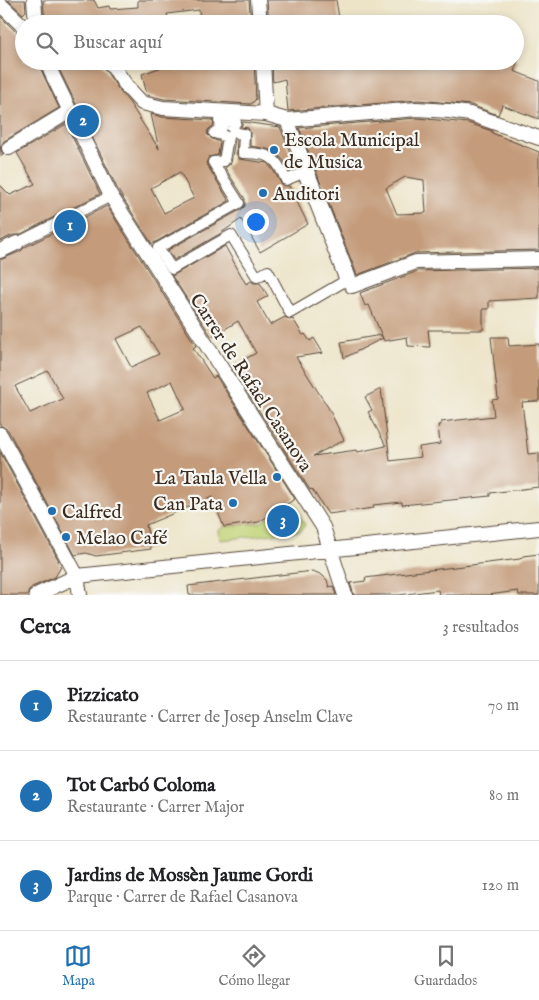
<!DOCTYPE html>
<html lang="es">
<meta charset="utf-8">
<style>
body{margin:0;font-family:"IM FELL English",serif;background:#f2f2f2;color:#202124}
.you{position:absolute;left:255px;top:221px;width:18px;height:18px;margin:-12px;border:4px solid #fff;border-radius:50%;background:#1a73e8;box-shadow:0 0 0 8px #1a73e833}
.badge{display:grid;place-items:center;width:32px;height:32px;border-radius:50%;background:#1f6fb2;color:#fff;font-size:16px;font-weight:700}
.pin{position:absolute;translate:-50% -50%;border:2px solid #fff;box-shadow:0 1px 5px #0006}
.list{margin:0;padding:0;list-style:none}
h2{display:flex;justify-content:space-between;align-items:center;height:65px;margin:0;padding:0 20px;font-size:21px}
h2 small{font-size:16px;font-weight:400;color:#757577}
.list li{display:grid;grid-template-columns:32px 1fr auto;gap:15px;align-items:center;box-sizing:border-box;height:90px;padding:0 20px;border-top:1px solid #e0e0e0}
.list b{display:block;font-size:19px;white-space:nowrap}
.list p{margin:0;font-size:16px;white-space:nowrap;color:#757577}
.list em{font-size:16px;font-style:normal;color:#757577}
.icon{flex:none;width:28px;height:28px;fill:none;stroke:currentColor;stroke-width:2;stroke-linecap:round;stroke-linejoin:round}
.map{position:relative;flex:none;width:539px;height:595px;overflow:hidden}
.search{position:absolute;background:#fff;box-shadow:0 2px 8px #0003;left:15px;right:15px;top:15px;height:55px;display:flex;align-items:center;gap:12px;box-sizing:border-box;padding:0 18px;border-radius:28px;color:#757577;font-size:19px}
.sheet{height:335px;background:#fff}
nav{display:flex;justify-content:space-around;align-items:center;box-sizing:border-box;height:70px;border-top:1px solid #e0e0e0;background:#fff;font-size:14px;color:#757577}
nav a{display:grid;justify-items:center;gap:2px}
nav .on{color:#1f6fb2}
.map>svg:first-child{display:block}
.green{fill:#c1d477;stroke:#7e7f4a}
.building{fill:#c49c7c;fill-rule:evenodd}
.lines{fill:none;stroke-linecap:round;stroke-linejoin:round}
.pedestrian-casing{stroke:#564638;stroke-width:12}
.minor-casing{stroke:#564638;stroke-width:16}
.pedestrian{stroke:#fff;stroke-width:10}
.minor{stroke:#fff;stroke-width:14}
.poi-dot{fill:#1f6fb2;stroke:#f6f6f2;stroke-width:2}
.labels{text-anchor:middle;stroke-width:4.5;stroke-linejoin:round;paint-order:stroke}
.poi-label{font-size:19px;fill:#3b2a1e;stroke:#f6f6f2;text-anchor:start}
.street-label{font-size:19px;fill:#3b2a1e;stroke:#f6f6f2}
</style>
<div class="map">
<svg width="539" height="595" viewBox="0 0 539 595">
<rect width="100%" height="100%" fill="#f6f6f2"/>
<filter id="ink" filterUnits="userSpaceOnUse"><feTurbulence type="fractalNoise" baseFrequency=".02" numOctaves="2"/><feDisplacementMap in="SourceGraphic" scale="10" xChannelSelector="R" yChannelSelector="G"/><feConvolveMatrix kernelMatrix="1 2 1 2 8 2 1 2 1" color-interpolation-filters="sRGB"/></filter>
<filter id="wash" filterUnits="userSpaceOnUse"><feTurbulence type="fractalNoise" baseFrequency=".0096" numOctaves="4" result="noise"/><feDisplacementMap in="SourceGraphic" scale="20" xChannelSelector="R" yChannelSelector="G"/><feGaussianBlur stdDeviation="1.12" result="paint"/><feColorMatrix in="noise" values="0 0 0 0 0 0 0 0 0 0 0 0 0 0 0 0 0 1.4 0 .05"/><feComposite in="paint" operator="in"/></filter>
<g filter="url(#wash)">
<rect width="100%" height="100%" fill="#ede4c8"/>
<path class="green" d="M292,502L305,525L301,531L220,540L219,530L224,527L260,523Z"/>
<g id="blocks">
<path class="building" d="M8,0H25L26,11L23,14Z
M43,0H94L98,8L109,6L110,9L138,7V0H249L251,24H200L199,10L167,14L168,18L109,24H45Z
M267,0H336L340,24H269Z
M0,16L24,40V61H37L59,108L4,141L0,148L3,154L0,156Z
M64,61H99L121,93L129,102L159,149L151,114L162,117L212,120L214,125L208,130L207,134L212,139L220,142L218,155L209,157L206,163L229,201L152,244L119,192L59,69L58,64ZM180,172L194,198L164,213L151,188Z
M168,61H254L256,99L251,104L164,99L147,95L142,74L168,65Z
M272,61H518L514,71L539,81V119L502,105L498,115L471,105L418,100L288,111L285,79L273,82Z
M417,118L468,123L492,131V133L539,152V250L415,253L357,275L299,128ZM405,177L424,180L426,213L397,214L386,188Z
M243,122L280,127L296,168L290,171L284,161L275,152L267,149L250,146V132L248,128L241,127Z
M66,124L100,194L19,235H13L0,241V185L10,195L35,184L17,153Z
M235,139L237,140L236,153L239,159L267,163L273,170L282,185L289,186L308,224L260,252L241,219L218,235L174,260L168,250L242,209L245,206V199L225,168L231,163Z
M107,206L196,346L193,348L213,378L216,376L295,499L259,522L224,527L212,497L146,525L151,549L96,556L86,553L75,555L8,430L0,425V260L21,251L25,247ZM142,327L159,354L131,367L116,339ZM48,371L63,399L30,413L15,386ZM172,381L185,409L160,420L147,393Z
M225,246L246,284L251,281L254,283H260L268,296L257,302L270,325L285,317L289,320L293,319L303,335L305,334L310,341L314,338L323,353L296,357L329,409L344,440L313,456L357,450L358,452L386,446L368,412L372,410L365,397L381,389L390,461L421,457L419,447L440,444L438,425H441V422L494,416L492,400L498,399L491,337H508L509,346L539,344V401L522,402L528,454L539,453V487L490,493V496L402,505V502L373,505L374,508L328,514L312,489L310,490L231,367L256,353L238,321L212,337L172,276Z
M539,268V298L489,301V309H483V330H428L430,347L408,346L407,337L384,341L369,305L365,306L360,293L418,271Z
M381,335L383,338L344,358L341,342Z
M0,452L59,561H57L61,567L55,577L32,587L29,590L27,595H0Z
M539,554V595H519L518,591L488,595H439L438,590L399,595H354L350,583L366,581L365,578L520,559L523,556Z
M313,571L322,575L327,580L329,587L333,586L336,595H189L188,586Z"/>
</g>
</g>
<g filter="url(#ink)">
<use href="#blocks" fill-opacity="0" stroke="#564638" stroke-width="1"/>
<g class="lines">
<g class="pedestrian-casing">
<path id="pedestrian" d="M219,121L236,122L232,128L237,133L244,134L243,153C269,153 276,156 286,180L303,173L345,281L290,313L268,271L257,277L231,235L172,269L158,248L239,203L213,162L224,161L228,137L214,133L222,128V125Z
M17,243L111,196"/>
</g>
<g class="minor-casing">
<path id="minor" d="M34,0L36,24
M258,0L260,24
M0,4L24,27
M47,61L51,72L111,196L323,527L345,595
M109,61L128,88L142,103L163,108L266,114L287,120L417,109L449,111L470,114L539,138
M263,61L266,114
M287,120L352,286L416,262L539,259
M9,148L70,111
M0,251L17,243
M0,434L77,576L80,595
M36,595L77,576L539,528"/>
</g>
<use href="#pedestrian" class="pedestrian"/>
<use href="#minor" class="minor"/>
</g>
</g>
<g class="poi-dot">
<circle cx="274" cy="150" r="5"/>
<circle cx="263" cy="193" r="5"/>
<circle cx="277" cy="477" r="5"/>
<circle cx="233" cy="503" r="5"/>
<circle cx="52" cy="511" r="5"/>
<circle cx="66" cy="537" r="5"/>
</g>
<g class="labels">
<g class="poi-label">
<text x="284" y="146">Escola Municipal<tspan x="284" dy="22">de Musica</tspan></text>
<text x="273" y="200">Auditori</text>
<text x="267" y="484" text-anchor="end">La Taula Vella</text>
<text x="223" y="510" text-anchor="end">Can Pata</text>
<text x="62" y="518">Calfred</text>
<text x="76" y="544">Melao Café</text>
</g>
<g class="street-label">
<text transform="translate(252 382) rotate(57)" y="7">Carrer de Rafael Casanova</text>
</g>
</g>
</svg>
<div class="you"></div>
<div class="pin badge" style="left:70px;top:226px">1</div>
<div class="pin badge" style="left:83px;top:121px">2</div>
<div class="pin badge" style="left:283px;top:521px">3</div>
<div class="search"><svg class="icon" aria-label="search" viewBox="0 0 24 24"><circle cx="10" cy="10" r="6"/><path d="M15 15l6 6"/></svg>Buscar aquí</div>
</div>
<section class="sheet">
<h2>Cerca<small>3 resultados</small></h2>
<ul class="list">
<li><span class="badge">1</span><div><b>Pizzicato</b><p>Restaurante · Carrer de Josep Anselm Clave</p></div><em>70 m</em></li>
<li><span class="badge">2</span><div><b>Tot Carbó Coloma</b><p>Restaurante · Carrer Major</p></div><em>80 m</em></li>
<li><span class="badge">3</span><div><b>Jardins de Mossèn Jaume Gordi</b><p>Parque · Carrer de Rafael Casanova</p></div><em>120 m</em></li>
</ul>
</section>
<nav>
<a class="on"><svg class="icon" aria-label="map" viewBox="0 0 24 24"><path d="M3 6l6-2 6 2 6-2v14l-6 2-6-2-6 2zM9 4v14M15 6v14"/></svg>Mapa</a>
<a><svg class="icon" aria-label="directions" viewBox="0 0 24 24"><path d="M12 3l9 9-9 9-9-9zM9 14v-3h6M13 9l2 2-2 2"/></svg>Cómo llegar</a>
<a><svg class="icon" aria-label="saved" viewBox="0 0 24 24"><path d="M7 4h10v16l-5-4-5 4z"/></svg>Guardados</a>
</nav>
